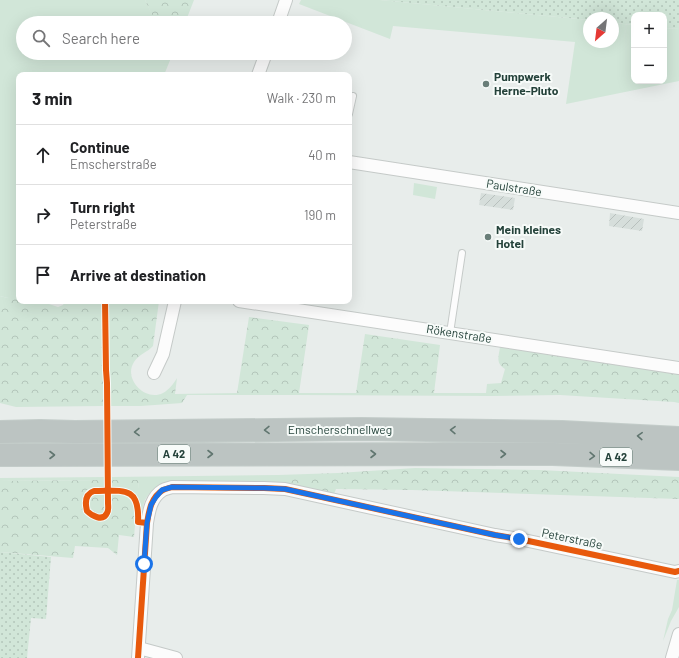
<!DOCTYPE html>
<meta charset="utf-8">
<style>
body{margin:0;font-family:Barlow,sans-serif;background:#f2f2f2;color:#202124}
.controls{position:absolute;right:12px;top:12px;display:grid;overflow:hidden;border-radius:8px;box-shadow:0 4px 16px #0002}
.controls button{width:36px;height:36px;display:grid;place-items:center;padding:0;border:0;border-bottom:1px solid #e0e0e0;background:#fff;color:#202124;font:20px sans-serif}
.compass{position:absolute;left:583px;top:12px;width:36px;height:36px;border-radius:50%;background:#fff;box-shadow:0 4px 16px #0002;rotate:208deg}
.stop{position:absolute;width:12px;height:12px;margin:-9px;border:3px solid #1a73e8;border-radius:50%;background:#fff}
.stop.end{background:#1a73e8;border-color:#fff;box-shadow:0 1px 4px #0008}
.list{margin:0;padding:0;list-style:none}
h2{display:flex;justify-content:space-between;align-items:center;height:52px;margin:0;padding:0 16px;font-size:17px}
h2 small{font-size:13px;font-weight:400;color:#757577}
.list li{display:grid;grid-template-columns:26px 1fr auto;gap:12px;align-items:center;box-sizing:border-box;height:60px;padding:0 16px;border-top:1px solid #e0e0e0}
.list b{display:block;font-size:15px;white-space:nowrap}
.list p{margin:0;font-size:13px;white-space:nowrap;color:#757577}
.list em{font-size:13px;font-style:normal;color:#757577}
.icon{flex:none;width:22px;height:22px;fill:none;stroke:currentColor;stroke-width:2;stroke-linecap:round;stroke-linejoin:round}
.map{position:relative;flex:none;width:679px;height:658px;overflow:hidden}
.search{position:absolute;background:#fff;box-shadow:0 4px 16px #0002;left:16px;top:16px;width:336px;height:44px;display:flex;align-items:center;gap:10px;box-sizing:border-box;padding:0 14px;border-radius:22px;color:#757577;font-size:15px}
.panel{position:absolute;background:#fff;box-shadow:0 4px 16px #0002;left:16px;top:72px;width:336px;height:232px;border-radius:8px}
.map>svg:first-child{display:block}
.industrial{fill:url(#industrial-furrows)}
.green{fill:#d1e6d8}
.forest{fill:url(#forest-crowns)}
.garden{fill:url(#garden-dots)}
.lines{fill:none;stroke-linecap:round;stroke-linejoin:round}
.lane-casing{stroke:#c5cac8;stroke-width:8}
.street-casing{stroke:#c5cac8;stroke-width:14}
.highway-casing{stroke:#c3ccc9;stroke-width:24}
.lane{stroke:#fcfcfc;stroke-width:6}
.street{stroke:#fcfcfc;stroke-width:12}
.highway{stroke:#bcc4c2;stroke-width:22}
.cycleway-casing{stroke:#f7fbf9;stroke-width:8}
.cycleway{stroke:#e8590c;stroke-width:6}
.oneway{stroke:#617670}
.route{stroke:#1a73e8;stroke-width:5}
.poi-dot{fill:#697e78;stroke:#f7fbf9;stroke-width:1.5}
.labels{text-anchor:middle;stroke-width:4;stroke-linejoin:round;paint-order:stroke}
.shield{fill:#f7fbf9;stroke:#637a73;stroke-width:1}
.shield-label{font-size:11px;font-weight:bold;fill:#24423a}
.poi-label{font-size:12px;font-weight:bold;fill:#24423a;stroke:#f7fbf9;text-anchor:start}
.street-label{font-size:12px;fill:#24423a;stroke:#f7fbf9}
</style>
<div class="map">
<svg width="679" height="658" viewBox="0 0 679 658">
<defs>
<pattern id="industrial-furrows" width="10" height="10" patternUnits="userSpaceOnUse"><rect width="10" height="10" fill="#d6dedb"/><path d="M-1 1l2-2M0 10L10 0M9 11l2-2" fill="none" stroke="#b8c0bd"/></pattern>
<pattern id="forest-crowns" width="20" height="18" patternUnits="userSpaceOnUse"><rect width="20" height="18" fill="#d1e6d8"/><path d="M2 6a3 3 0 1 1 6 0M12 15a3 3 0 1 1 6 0" fill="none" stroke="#b3c6ba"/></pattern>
<pattern id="garden-dots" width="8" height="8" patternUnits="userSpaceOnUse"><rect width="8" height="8" fill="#d1e6d8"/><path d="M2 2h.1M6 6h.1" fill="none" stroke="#b3c6ba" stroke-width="1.8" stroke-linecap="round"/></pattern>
</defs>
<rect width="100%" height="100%" fill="#e8edeb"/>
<path class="industrial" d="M481,193L515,198L513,210L479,205Z
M610,213L644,219L642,231L609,226Z"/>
<path class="green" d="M0,0H145L154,18L165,23H23V53H173L164,75H19V298H8L0,296Z
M301,0H380L589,20V42H613V23L634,25V81H664V28L679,29V81L566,104L575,42L393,26L390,39L299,4Z
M414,183L437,187L435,199L413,195Z
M278,475V482L172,483L153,491L148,495L145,500L143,506L141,517L137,497L139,480H112V477Z
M104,477V480L0,481V478Z
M677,580H679V607L671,621L663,641L668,619L672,610Z"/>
<path class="forest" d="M145,0H194L185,23H165L154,19Z
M0,296L8,298H19V301H40L58,307L63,305L65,301H159L153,346C148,352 139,354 134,362C123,379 145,402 163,393C169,390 174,383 177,378L175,394L237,393L249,317L309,325L299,393H356L365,334L440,345L434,393H486L487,384L501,383L505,369C495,363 499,356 500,347L679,374V403L674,402L560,395L493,396L296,395H187L182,403L141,406H111V384H103V406L16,407L0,403Z
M415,468L540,470L679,477V499L412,490L336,489L334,494L278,482V475L338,473Z
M104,480V503H112V480H139L134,537L119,535L117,555L108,548L75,546L73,558L0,552V481Z"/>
<path class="garden" d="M380,0H679V29L664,28V15H634V25L613,23V18H589V20Z
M0,552L51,557L46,619L31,618L27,658H0Z"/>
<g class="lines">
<g class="lane-casing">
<path id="lane" d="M349,114L353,96
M450,333L462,253"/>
</g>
<g class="street-casing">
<path id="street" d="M278,23L286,0
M258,75L266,53
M349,162L679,213
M239,301L679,368
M154,373L163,354L175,301
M139,648L176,658
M138,658L147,523C149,511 151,497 163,490C165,489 169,488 172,487L264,488L285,489L495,535L519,539L675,572L679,571
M672,658L679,634"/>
</g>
<g class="highway-casing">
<path id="highway" d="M0,432L40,431L75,432L362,429L562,432L679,438
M0,455L553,454L679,459"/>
</g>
<use href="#lane" class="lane"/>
<use href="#street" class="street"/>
<use href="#highway" class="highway"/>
<g class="cycleway-casing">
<path id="cycleway" d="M105,301L106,370L107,383L108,503C108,506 109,510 107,513C103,522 92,516 87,511C85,503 85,494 94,491C122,491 140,485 138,522L147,523
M138,658L147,523C149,511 151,497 163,490C165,489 169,488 172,487L264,488L285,489L495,535L519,539L675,572L679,571"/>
</g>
<use href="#cycleway" class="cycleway"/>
</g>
<defs><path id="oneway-chevron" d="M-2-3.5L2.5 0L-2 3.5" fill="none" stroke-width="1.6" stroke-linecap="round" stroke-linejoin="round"/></defs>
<g class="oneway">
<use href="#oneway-chevron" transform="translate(267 430) rotate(179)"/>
<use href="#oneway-chevron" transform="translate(453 430) rotate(-179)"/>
<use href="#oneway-chevron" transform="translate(137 432) rotate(179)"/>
<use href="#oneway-chevron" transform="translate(640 436) rotate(-177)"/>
<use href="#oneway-chevron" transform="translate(210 454)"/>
<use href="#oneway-chevron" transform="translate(373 454)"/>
<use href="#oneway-chevron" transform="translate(503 454)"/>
<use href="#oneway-chevron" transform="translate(52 455)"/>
<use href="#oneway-chevron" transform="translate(592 456) rotate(2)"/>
</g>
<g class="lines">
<path class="route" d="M144,564L147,523L151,505L156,497L162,490L172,487L264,488L285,489L495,535L519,539"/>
</g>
<g class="poi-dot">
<circle cx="486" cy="84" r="4"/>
<circle cx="488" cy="237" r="4"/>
</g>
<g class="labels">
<g class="shield">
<rect x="158" y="445" width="32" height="18" rx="3"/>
<rect x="600" y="448" width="32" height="18" rx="3"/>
</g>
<g class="shield-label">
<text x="174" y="458">A 42</text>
<text x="616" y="461">A 42</text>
</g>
<g class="poi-label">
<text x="494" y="81">Pumpwerk<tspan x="494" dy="14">Herne-Pluto</tspan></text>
<text x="496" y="234">Mein kleines<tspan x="496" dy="14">Hotel</tspan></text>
</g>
<g class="street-label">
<text transform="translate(514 188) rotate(9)" y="4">Paulstraße</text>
<text transform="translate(459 334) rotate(9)" y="4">Rökenstraße</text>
<text x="340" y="434">Emscherschnellweg</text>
<text transform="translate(572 539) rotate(12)" y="4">Peterstraße</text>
</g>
</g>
</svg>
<div class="controls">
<button>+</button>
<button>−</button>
</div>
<svg class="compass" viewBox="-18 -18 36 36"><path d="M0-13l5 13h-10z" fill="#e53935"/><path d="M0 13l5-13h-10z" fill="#757577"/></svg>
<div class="stop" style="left:144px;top:564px"></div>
<div class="stop end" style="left:519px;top:539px"></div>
<div class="search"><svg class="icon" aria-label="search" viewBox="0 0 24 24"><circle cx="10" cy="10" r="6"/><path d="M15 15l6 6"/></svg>Search here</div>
<section class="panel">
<h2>3 min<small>Walk · 230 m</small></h2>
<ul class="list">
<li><svg class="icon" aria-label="ahead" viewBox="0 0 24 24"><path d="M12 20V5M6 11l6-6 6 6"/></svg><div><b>Continue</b><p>Emscherstraße</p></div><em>40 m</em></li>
<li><svg class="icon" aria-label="right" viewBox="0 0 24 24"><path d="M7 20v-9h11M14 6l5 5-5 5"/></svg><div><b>Turn right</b><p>Peterstraße</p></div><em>190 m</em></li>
<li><svg class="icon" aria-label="arrive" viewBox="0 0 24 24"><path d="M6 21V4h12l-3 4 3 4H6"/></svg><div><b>Arrive at destination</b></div></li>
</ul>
</section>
</div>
